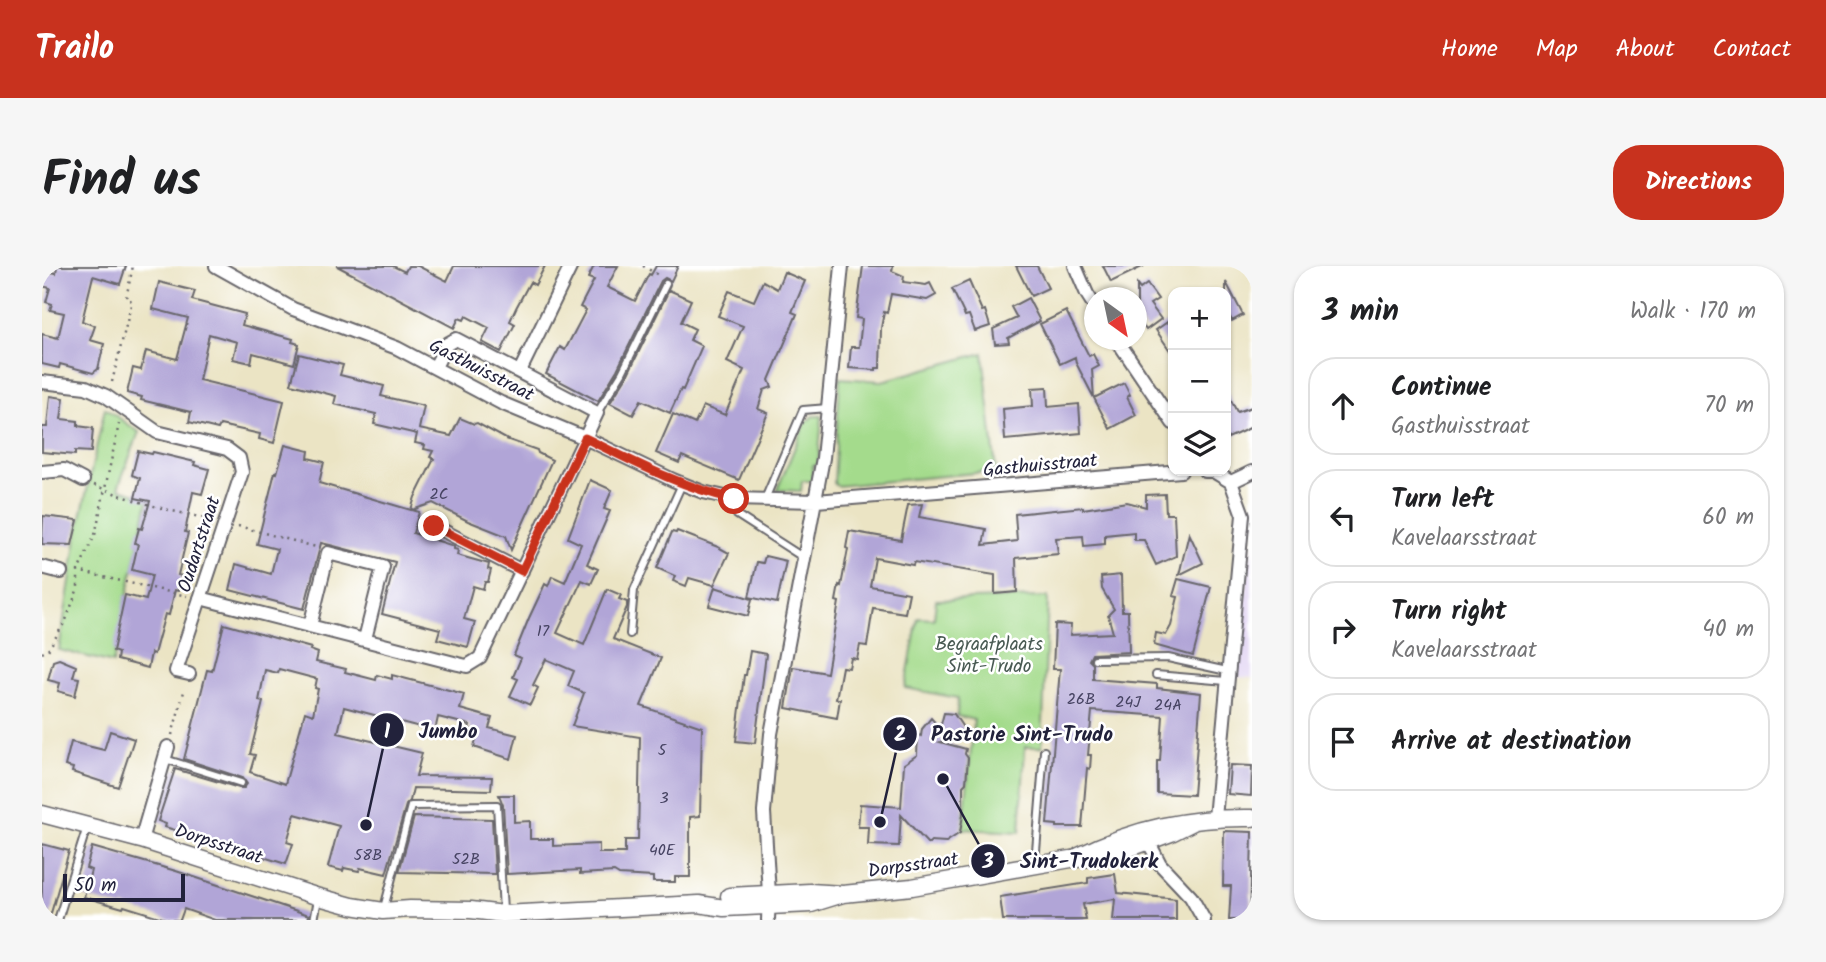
<!DOCTYPE html>
<meta charset="utf-8">
<style>
body{margin:0;font-family:Kalam,sans-serif;background:#f6f6f6;color:#202124}
.controls{position:absolute;right:21px;top:21px;display:grid;overflow:hidden;border-radius:14px;box-shadow:0 2px 5px #0004}
.controls button{width:63px;height:63px;display:grid;place-items:center;padding:0;border:0;border-bottom:2px solid #e0e0e0;background:#fff;color:#202124;font:35px sans-serif}
.compass{position:absolute;left:1042px;top:21px;width:63px;height:63px;border-radius:50%;background:#fff;box-shadow:0 2px 5px #0004;rotate:147deg}
.scale{position:absolute;left:21px;bottom:18px;width:122px;box-sizing:border-box;padding-left:7px;border:4px solid #22223b;border-top:0;font-size:19px;line-height:24px;white-space:nowrap;color:#22223b;-webkit-text-stroke:5px #fff;paint-order:stroke}
.stop{position:absolute;width:21px;height:21px;margin:-16px;border:5px solid #c8321e;border-radius:50%;background:#fff}
.stop.end{background:#c8321e;border-color:#fff;box-shadow:0 2px 7px #0008}
.list{margin:0;padding:0;list-style:none}
h2{display:flex;justify-content:space-between;align-items:center;height:91px;margin:0;padding:0 28px;font-size:30px}
h2 small{font-size:23px;font-weight:400;color:#757577}
.list li{display:grid;grid-template-columns:46px 1fr auto;gap:21px;align-items:center;box-sizing:border-box;height:98px;margin:0 14px 14px;padding:0 14px;border:2px solid #e0e0e0;border-radius:28px}
.list b{display:block;font-size:26px;white-space:nowrap}
.list p{margin:0;font-size:23px;white-space:nowrap;color:#757577}
.list em{font-size:23px;font-style:normal;color:#757577}
.icon{flex:none;width:38px;height:38px;fill:none;stroke:currentColor;stroke-width:2;stroke-linecap:round;stroke-linejoin:round}
.map{position:relative;flex:none;width:1210px;height:654px;overflow:hidden;border-radius:28px}
header{display:flex;align-items:center;gap:42px;box-sizing:border-box;height:98px;padding:0 35px;background:#c8321e;color:#fff}
header strong{font-size:33px}
nav{display:flex;gap:38px;margin-inline-start:auto;font-size:24px}
.intro{display:flex;align-items:center;justify-content:space-between;box-sizing:border-box;height:168px;padding:0 42px}
h1{margin:0;font-size:49px}
.button{padding:18px 32px;border-radius:28px;background:#c8321e;color:#fff;font-size:24px;font-weight:700}
main{display:flex;gap:42px;padding:0 42px}
aside{flex:1;background:#fff;border-radius:28px;box-shadow:0 2px 5px #0004}
.map>svg:first-child{display:block}
.built{fill:#e1d4f3}
.green{fill:#a4db8c;stroke:#637e64;stroke-width:2}
.building{fill:#b1a5d7;fill-rule:evenodd}
.lines{fill:none;stroke-linecap:round;stroke-linejoin:round}
.service-casing{stroke:#68666b;stroke-width:10}
.minor-casing{stroke:#68666b;stroke-width:16}
.tertiary-casing{stroke:#68666b;stroke-width:19}
.path{stroke:#68666b;stroke-width:2.5;stroke-dasharray:2 5;stroke-linecap:butt}
.service{stroke:#fff;stroke-width:6}
.minor{stroke:#fff;stroke-width:12}
.tertiary{stroke:#fff;stroke-width:16}
.route{stroke:#c8321e;stroke-width:9}
.labels{text-anchor:middle;stroke-width:5;stroke-linejoin:round;paint-order:stroke}
.number-label{font-size:16px;fill:#464362}
.street-label{font-size:19px;fill:#22223b;stroke:#fff}
.park-label{font-size:19px;fill:#495a53;stroke:#fff}
.leader{fill:none;stroke:#22223b;stroke-width:2.5}
.callout-dot{fill:#22223b;stroke:#fff;stroke-width:2.5}
.mark-label{font-size:21px;text-anchor:middle;font-weight:bold;fill:#fff}
.callout-label{font-size:21px;text-anchor:middle;font-weight:bold;fill:#22223b;stroke:#fff;stroke-width:5;stroke-linejoin:round;paint-order:stroke}
</style>
<header>
<strong>Trailo</strong>
<nav><a>Home</a><a>Map</a><a>About</a><a>Contact</a></nav>
</header>
<div class="intro"><h1>Find us</h1><a class="button">Directions</a></div>
<main>
<div class="map">
<svg width="1210" height="654" viewBox="0 0 1210 654">
<rect width="100%" height="100%" fill="#fff"/>
<filter id="ink" filterUnits="userSpaceOnUse"><feTurbulence type="fractalNoise" baseFrequency=".0143" numOctaves="2"/><feDisplacementMap in="SourceGraphic" scale="14" xChannelSelector="R" yChannelSelector="G"/><feConvolveMatrix kernelMatrix="1 2 1 2 8 2 1 2 1" color-interpolation-filters="sRGB"/></filter>
<filter id="wash" filterUnits="userSpaceOnUse"><feTurbulence type="fractalNoise" baseFrequency=".00686" numOctaves="4" result="noise"/><feDisplacementMap in="SourceGraphic" scale="28" xChannelSelector="R" yChannelSelector="G"/><feGaussianBlur stdDeviation="1.57" result="paint"/><feColorMatrix in="noise" values="0 0 0 0 0 0 0 0 0 0 0 0 0 0 0 0 0 1.4 0 .05"/><feComposite in="paint" operator="in"/></filter>
<g filter="url(#wash)">
<rect width="100%" height="100%" fill="#ebe4c4"/>
<path class="built" d="M1210,275V412L1193,411Z"/>
<path class="green" d="M941,87L954,205L795,220L792,217L798,112L840,115Z
M63,142L97,166L77,219L78,223L104,231L106,234L71,397L17,384L36,265Z
M771,150H780L776,199H771L770,215H760L759,225L735,224L763,157Z
M1006,331L1000,481H983L978,566L921,563L932,454L915,450L916,432L863,422L876,352L892,353L894,334Z"/>
<g id="blocks">
<path class="building" d="M15,0H84L78,18L51,10L40,55L53,60L48,74L62,78L56,103L51,107L18,98L17,102L0,98V68L16,72L22,47L8,44L10,38L4,36L8,22L0,20L4,5L14,7Z
M295,0H351L363,6L366,0H376L405,15L412,0H503L493,19L488,16L474,42L468,55L473,58L459,86L440,76L447,62L424,50L422,54L417,52L412,62Z
M552,0H576L565,21L593,35L607,8L609,9L614,0H636L629,15L623,12L619,15L575,104L556,135L504,108L518,81L523,84L544,44L538,41L552,14L546,12Z
M821,0H851L850,5L862,10L861,16L884,19L888,17L894,29L885,34L849,28L845,47L842,46L839,62L838,102H834V104L807,102L809,81H817L820,53L814,52Z
M974,0H995L1006,22L989,30Z
M1061,0H1102L1069,16Z
M742,6L763,15L750,46L755,48L727,114L730,121L722,124L716,143L726,147L697,214L640,190L637,197L614,187L631,148L653,158L661,140L683,149L702,104L685,96L701,60L676,50L687,25L712,35L721,15L735,23Z
M927,15L940,45L943,44L948,60L933,65L927,49L923,50L910,23Z
M117,16L153,25L150,34L203,48L200,59L251,73L250,76L257,78L252,98L211,87L209,97L191,93L195,76L167,68L157,114L242,135L232,177L217,173L218,168L178,159L176,163L147,156L149,146L99,134L100,131L85,127L91,102L99,104L104,85L135,93L146,52L111,43Z
M1184,16L1201,49L1190,55L1184,43Z
M1105,18L1116,33L1108,38L1119,53L1104,64L1095,51V19L1098,23Z
M627,24L649,34L639,56L653,63L648,74L660,80L641,124L639,123L628,147L599,134L591,149L568,137L585,110Z
M986,32L998,55L966,72L967,77L953,78L951,63L975,52L969,41Z
M1024,45L1047,90L1051,88L1057,100L1050,104L1052,132L1034,97L1033,91L1018,98L998,58Z
M1131,52V89L1114,64Z
M257,88L301,99L298,109L342,120L339,130L382,140L377,163L409,170L418,152L432,158L435,157L464,173L495,184L496,187L510,194L469,284L464,270L426,255L391,237L370,244L377,246L371,267L412,280V283L416,284L415,289L447,298L446,303L449,304L446,316H443L441,323L431,320L422,353L433,356L426,381L395,373L398,363L340,348L353,296L288,279L279,277L262,343L188,324L194,298L229,308L235,283L215,278L233,206L235,207L243,179L267,185L266,192L282,196L277,217L369,244L373,231L392,193L388,191L391,185L382,183L383,179L373,177L375,168L332,158L334,148L292,138L294,130L249,118Z
M1082,117L1088,129L1085,131L1094,149L1068,163L1052,132Z
M1005,121L1006,141L1037,138L1039,167L963,174L961,143L991,140L990,122Z
M1184,124L1195,146L1210,141V161L1184,173Z
M8,130L22,132L19,153L36,155V160L51,162L49,186L33,185V189L0,186V161H5Z
M96,185L110,188L111,186L153,196L152,199L167,203L160,228L151,226L143,266L146,267L136,309L140,310L136,325L133,324L127,349L123,348L112,388L109,387L106,402L75,394L76,387L71,385L83,329L104,334L110,309L90,304L96,278L93,277L97,262L100,263L108,235L93,232L98,212L90,209Z
M548,214L570,224L562,243L568,245L545,298L556,303L549,318L540,314L515,367L542,379L565,323L579,329L577,333L585,336V341L571,373L619,392L599,440L660,461L658,550L648,551V611H633V616H611V611L577,609L572,606L538,608V604L465,608L461,539L457,529H472V556L488,555V573H511V580L557,578V587H583V574H596L598,471L530,460L542,427L526,420L532,405L504,393L491,419L496,422L488,439L468,430L476,413L471,411L479,392L472,389L487,352L503,318L506,320L510,310L523,316L539,278L526,272Z
M1123,228L1124,248H1132L1134,290L1114,299L1102,274H1092V266L1063,269V278L1042,280L1041,270L1014,272L1016,288L974,292L975,326L953,328V309L872,296L871,299L833,292L828,320L867,327L863,347L831,342L825,380L818,379L815,393L809,392L807,402L800,401L794,433H798L795,452L744,442L751,401L785,407L797,336L794,335L797,319L799,320L806,283L804,282L807,265L859,274L866,239L880,238L877,251L944,263L941,279L975,275L973,248L1041,241V243L1085,236L1104,241V229Z
M1,250L36,254L30,279L0,278Z
M635,265L676,281L687,287L672,319L647,312L644,320L631,315L633,310L615,302L630,266L634,267Z
M1147,267L1161,297L1137,309Z
M723,290L744,295L735,337L707,331L715,296L721,297Z
M1079,309L1080,345H1086L1087,386L1050,388L1047,394L1051,398V413L1115,418V422L1159,427L1151,529L1115,527V495H1118L1121,450L1050,445L1046,489H1049L1048,503L1045,502L1040,561H1015V559L1005,558L1018,403H1011L1013,358L1029,359L1028,369L1071,367L1066,349L1072,343L1060,323L1059,311Z
M1136,313L1169,321L1151,390L1112,379L1114,367L1124,369L1129,360L1136,331L1131,330Z
M673,321L710,333L706,350L667,340Z
M182,358L269,382L268,384L276,387L274,396L304,403L303,406L334,414L335,409L350,413V409L422,428L418,443L450,452L447,462L475,469L469,493L432,481L436,465L427,463L428,459L396,451L393,465L302,441L296,467L380,487L374,510L450,511L449,524L371,522L368,535L364,539L344,608L318,602L317,605L302,602L301,605L286,601L297,560L253,548L245,576L251,578L244,598L123,561L124,558L116,555L133,503L197,522H202L205,518L201,512L142,493L165,404L170,405ZM237,403L275,413L273,422L276,423L271,449L263,446L243,518L208,506L213,489L208,488L221,436L217,435L223,404L236,407Z
M708,385L724,388L713,477L694,475L702,409H704Z
M17,393L34,400L31,411L37,412L33,430L16,425L18,417L6,414L11,395Z
M902,447L912,448L924,466L898,476L924,483L923,488L926,492L924,517L921,520V549L918,567L904,576L889,575L886,578L859,549L857,580L826,579L827,561H816L818,538L859,541L862,498L875,489L876,469L879,470L880,463L889,452L898,462Z
M68,465L92,473L76,521L30,506L31,502L23,500L29,476L62,484Z
M1188,499L1210,500L1209,530L1186,528Z
M372,551L450,553L453,608L357,606Z
M1182,565L1210,566L1208,654H1187L1189,620H1181Z
M0,578L27,585L7,654H0Z
M50,581L134,605L267,649L266,654H173L142,643L138,654H127L82,640L81,642L42,631L49,604L44,602Z
M1073,608L1076,627L1134,633V654H1071L1073,633L1041,638L1044,654H961L958,631L1046,617V612Z"/>
</g>
</g>
<g filter="url(#ink)">
<use href="#blocks" fill-opacity="0" stroke="#68666b" stroke-width="2"/>
<g class="lines">
<g class="service-casing">
<path id="service" d="M555,147L580,107L624,18
M692,233L695,249L762,292
M723,233L761,144L786,142
M588,368L592,324L640,218
M1053,393L1126,392L1185,405
M1114,409L1184,415
M123,493L199,517
M993,598L1002,485
M342,642L369,540L455,539L461,645
M16,654L45,561
M272,654L276,633"/>
</g>
<g class="minor-casing">
<path id="minor" d="M174,0L251,43L355,82L459,137L543,172L631,214L661,226L692,233L774,235L1139,205
M1033,0L1045,28L1052,39
M1075,74L1131,157
M478,105L529,0
M0,116L44,121L64,130L115,166L185,183L197,192L200,206L134,405L147,408
M1163,205H1171L1189,216
M0,206L22,204L41,214
M1189,216L1210,206
M392,260L480,305
M0,301L19,306
M158,332L416,398L425,400L438,392L555,147L414,73L405,78L393,101
M268,360L286,287L341,301L323,373
M1173,552L1201,249L1189,216
M1103,569L1118,598L1149,631L1162,654
M99,574L126,481
M726,654L727,628L722,546L729,468L781,192L800,0"/>
</g>
<g class="tertiary-casing">
<path id="tertiary" d="M0,548L99,574L277,631L310,640L341,645L368,643L429,644L461,648L657,638L682,642L769,638L801,628
M1037,590C1093,562 1148,551 1210,552
M687,630L768,626L801,628L870,621L1029,593L1061,592L1129,567L1153,555"/>
</g>
<path class="path" d="M601,0L618,10
M70,116L90,35L84,32L91,0
M52,219C90,235 129,246 169,253
M196,260L274,281
M35,305L145,330
M0,387L6,384L24,354L36,322V305L53,269L77,158
M130,469L143,422"/>
<use href="#service" class="service"/>
<use href="#minor" class="minor"/>
<use href="#tertiary" class="tertiary"/>
</g>
</g>
<g class="lines" filter="url(#ink)">
<path class="route" d="M392,260L480,305L543,172C592,196 639,221 692,233"/>
</g>
<g class="labels">
<g class="number-label">
<text x="397" y="233">2C</text>
<text x="501" y="370">17</text>
<text x="1039" y="438">26B</text>
<text x="1086" y="441">24J</text>
<text x="1126" y="444">24A</text>
<text x="620" y="489">5</text>
<text x="622" y="537">3</text>
<text x="620" y="589">40E</text>
<text x="326" y="594">58B</text>
<text x="424" y="598">52B</text>
</g>
<g class="street-label">
<text transform="translate(440 103) rotate(27)" y="7">Gasthuisstraat</text>
<text transform="translate(998 198) rotate(-5)" y="7">Gasthuisstraat</text>
<text transform="translate(156 278) rotate(-72)" y="7">Oudartstraat</text>
<text transform="translate(177 577) rotate(18)" y="7">Dorpsstraat</text>
<text transform="translate(871 598) rotate(-8)" y="7">Dorpsstraat</text>
</g>
<g class="park-label">
<text x="947" y="384">Begraafplaats<tspan x="947" dy="22">Sint-Trudo</tspan></text>
</g>
</g>
<path class="leader" d="M324 559L345 464M838 556L858 468M901 513L946 595"/>
<g class="callout-dot">
<circle cx="324" cy="559" r="7"/>
<circle cx="838" cy="556" r="7"/>
<circle cx="901" cy="513" r="7"/>
<circle cx="345" cy="464" r="18"/>
<circle cx="858" cy="468" r="18"/>
<circle cx="946" cy="595" r="18"/>
</g>
<g class="mark-label">
<text x="345" y="472">1</text>
<text x="858" y="475">2</text>
<text x="946" y="602">3</text>
</g>
<g class="callout-label">
<text x="406" y="472">Jumbo</text>
<text x="980" y="475">Pastorie Sint-Trudo</text>
<text x="1047" y="602">Sint-Trudokerk</text>
</g>
</svg>
<div class="controls">
<button>+</button>
<button>−</button>
<button><svg class="icon" aria-label="layers" viewBox="0 0 24 24"><path d="M12 4l9 5-9 5-9-5zM3 14l9 5 9-5"/></svg></button>
</div>
<svg class="compass" viewBox="-18 -18 36 36"><path d="M0-13l5 13h-10z" fill="#e53935"/><path d="M0 13l5-13h-10z" fill="#757577"/></svg>
<div class="scale">50 m</div>
<div class="stop" style="left:692px;top:233px"></div>
<div class="stop end" style="left:392px;top:260px"></div>
</div>
<aside>
<h2>3 min<small>Walk · 170 m</small></h2>
<ul class="list">
<li><svg class="icon" aria-label="ahead" viewBox="0 0 24 24"><path d="M12 20V5M6 11l6-6 6 6"/></svg><div><b>Continue</b><p>Gasthuisstraat</p></div><em>70 m</em></li>
<li><svg class="icon" aria-label="left" viewBox="0 0 24 24"><path d="M17 20v-9H6M10 6l-5 5 5 5"/></svg><div><b>Turn left</b><p>Kavelaarsstraat</p></div><em>60 m</em></li>
<li><svg class="icon" aria-label="right" viewBox="0 0 24 24"><path d="M7 20v-9h11M14 6l5 5-5 5"/></svg><div><b>Turn right</b><p>Kavelaarsstraat</p></div><em>40 m</em></li>
<li><svg class="icon" aria-label="arrive" viewBox="0 0 24 24"><path d="M6 21V4h12l-3 4 3 4H6"/></svg><div><b>Arrive at destination</b></div></li>
</ul>
</aside>
</main>
